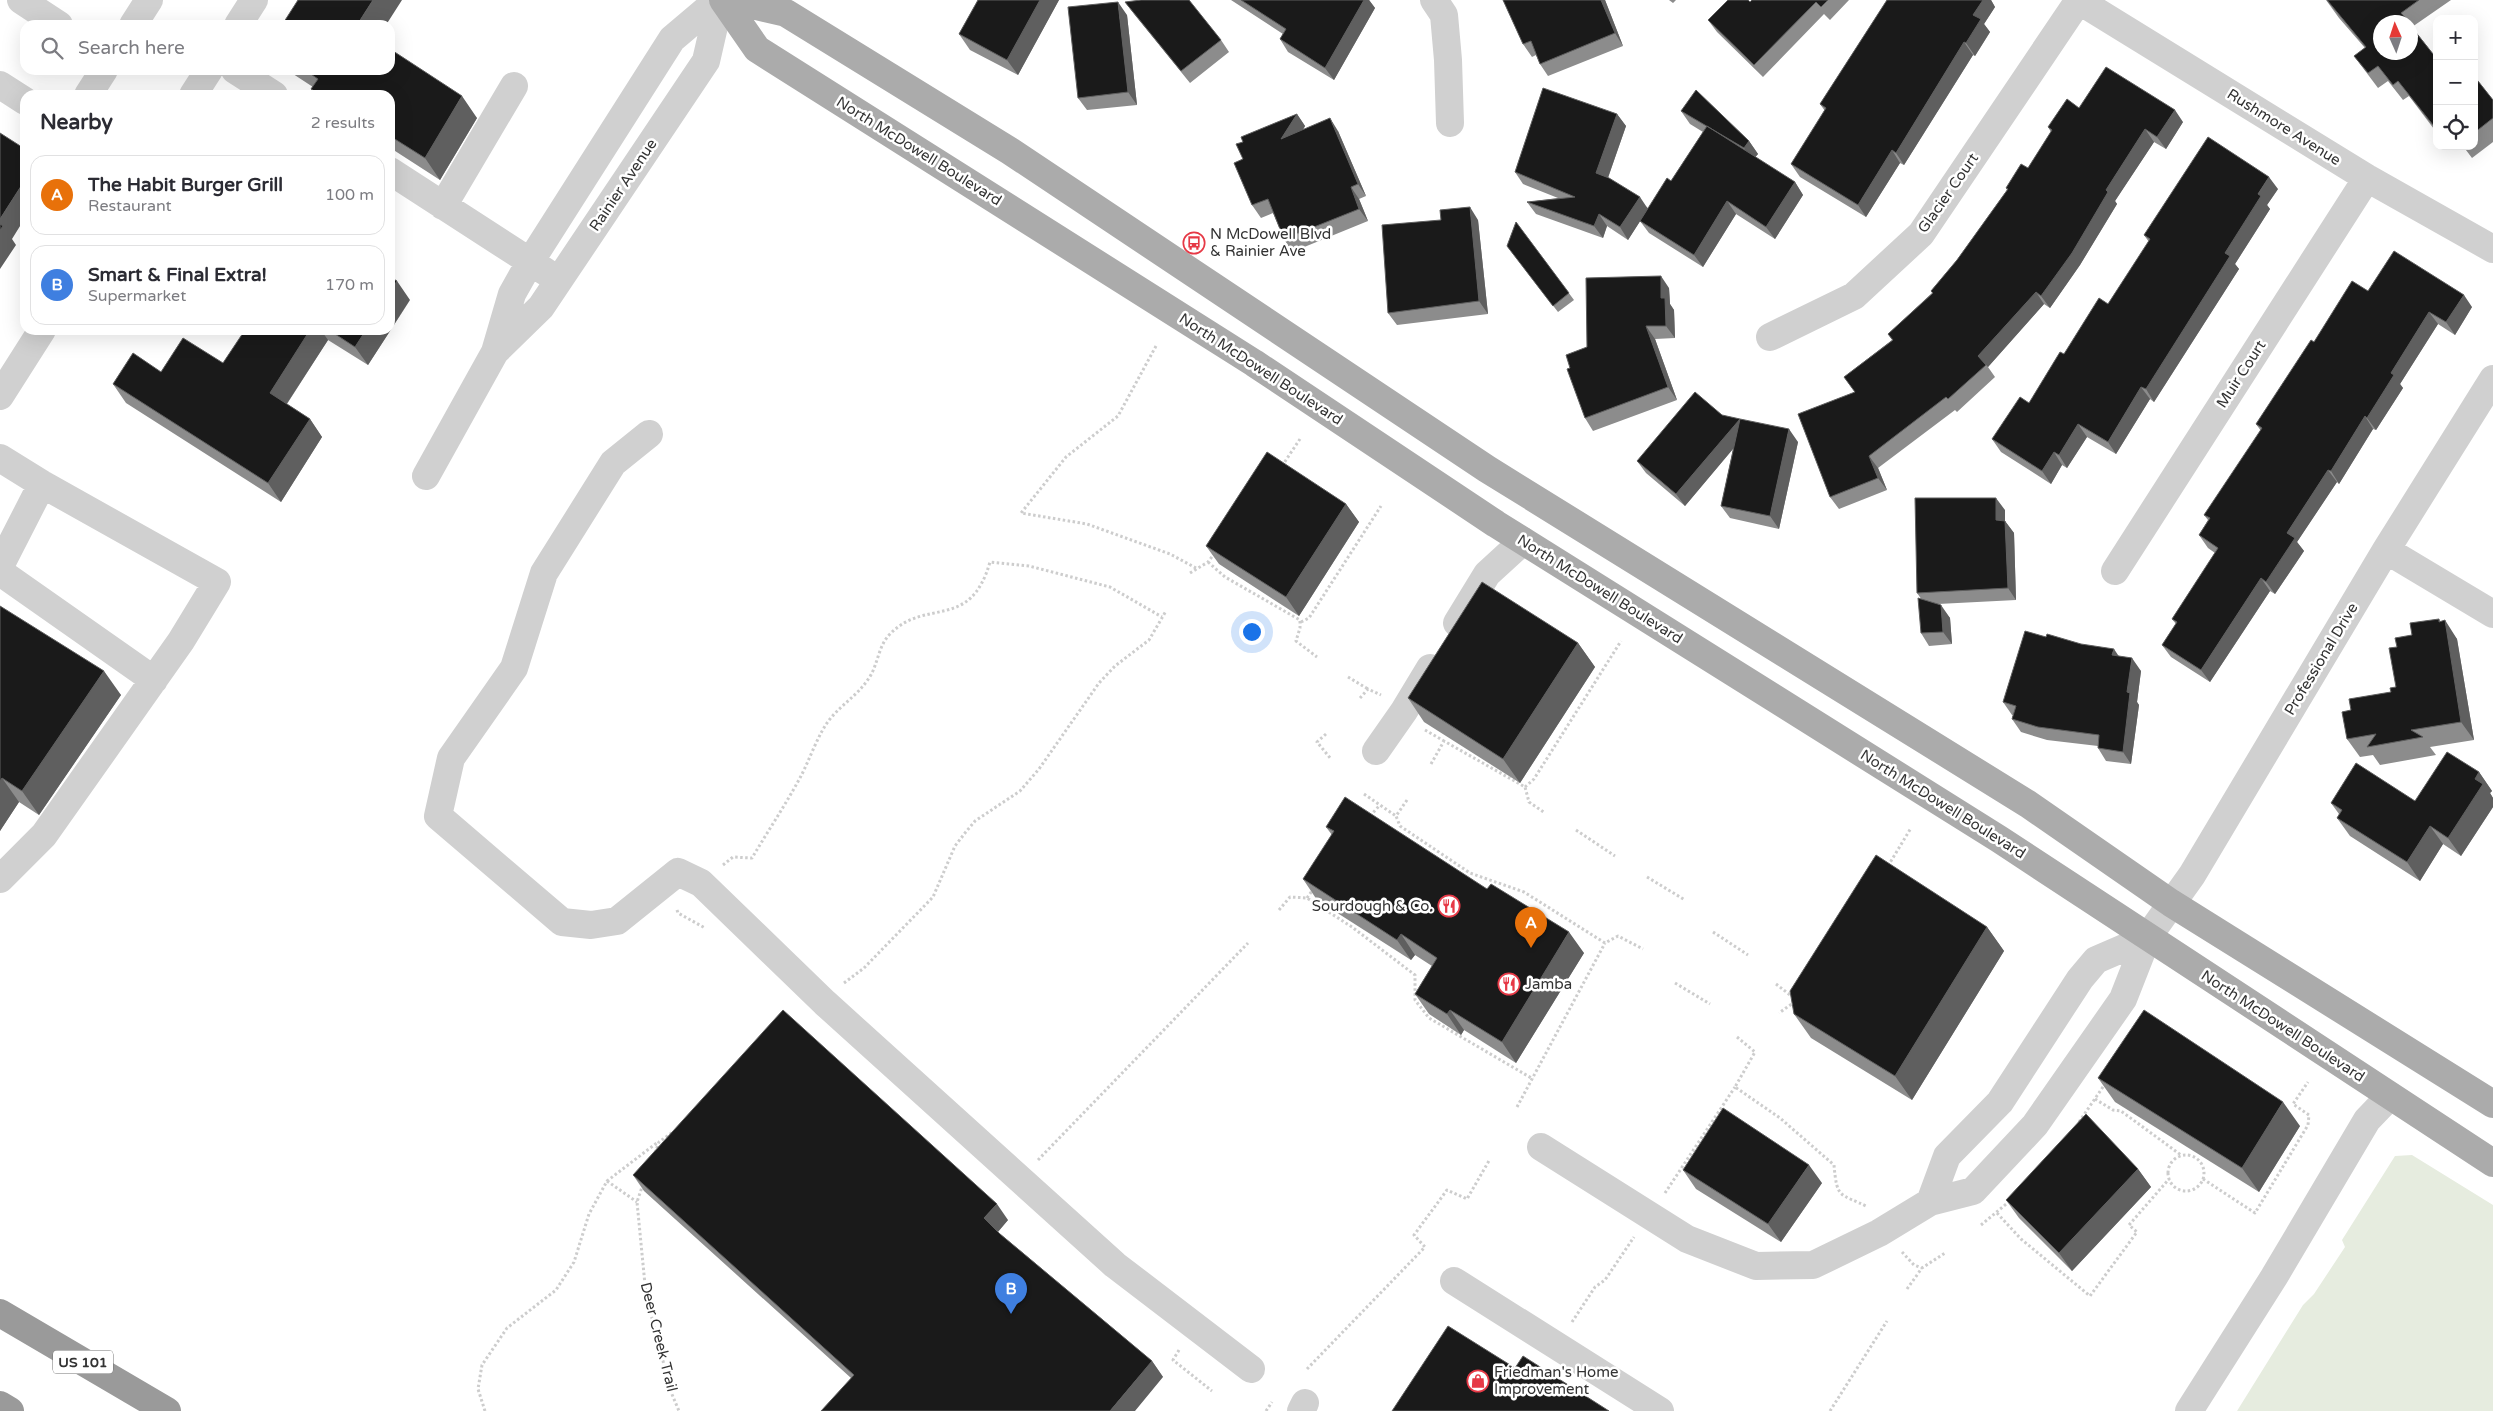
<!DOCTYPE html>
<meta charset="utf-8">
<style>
body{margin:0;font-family:"Varela Round",sans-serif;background:#f7f7f7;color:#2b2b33}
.controls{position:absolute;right:15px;top:15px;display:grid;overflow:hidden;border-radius:10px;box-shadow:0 5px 20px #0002}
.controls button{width:45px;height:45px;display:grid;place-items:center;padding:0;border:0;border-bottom:1px solid #e1e1e2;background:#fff;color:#2b2b33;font:25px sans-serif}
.compass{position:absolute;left:2373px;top:15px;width:45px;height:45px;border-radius:50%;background:#fff;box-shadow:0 5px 20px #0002;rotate:357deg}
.you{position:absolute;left:1251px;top:631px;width:18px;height:18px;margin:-12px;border:4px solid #fff;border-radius:50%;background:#1a73e8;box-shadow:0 0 0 8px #1a73e833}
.badge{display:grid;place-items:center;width:32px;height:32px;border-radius:50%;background:#7c3aed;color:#fff;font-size:16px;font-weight:700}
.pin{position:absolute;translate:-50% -41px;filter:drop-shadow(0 1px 2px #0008)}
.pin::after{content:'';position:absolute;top:26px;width:18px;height:15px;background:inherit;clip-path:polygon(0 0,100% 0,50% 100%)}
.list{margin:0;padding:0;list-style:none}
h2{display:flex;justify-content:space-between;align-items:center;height:65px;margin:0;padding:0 20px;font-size:21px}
h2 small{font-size:16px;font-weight:400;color:#7c7c81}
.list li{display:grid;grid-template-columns:32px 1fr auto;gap:15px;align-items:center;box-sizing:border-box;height:80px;margin:0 10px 10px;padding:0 10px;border:1px solid #e1e1e2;border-radius:15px}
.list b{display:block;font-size:19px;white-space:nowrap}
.list p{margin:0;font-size:16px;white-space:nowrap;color:#7c7c81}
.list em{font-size:16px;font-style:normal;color:#7c7c81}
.icon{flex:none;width:28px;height:28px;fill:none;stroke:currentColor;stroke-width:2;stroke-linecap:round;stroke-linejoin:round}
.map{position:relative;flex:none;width:2493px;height:1411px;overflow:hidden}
.search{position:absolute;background:#fff;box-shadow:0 5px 20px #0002;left:20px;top:20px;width:375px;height:55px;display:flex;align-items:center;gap:12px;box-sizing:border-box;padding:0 18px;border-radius:15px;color:#7c7c81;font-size:19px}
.panel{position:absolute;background:#fff;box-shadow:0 5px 20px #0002;left:20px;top:90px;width:375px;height:245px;border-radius:15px}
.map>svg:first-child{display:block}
.green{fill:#e6ecdf}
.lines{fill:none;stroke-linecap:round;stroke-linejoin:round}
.path{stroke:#cdcdcd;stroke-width:3;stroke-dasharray:2.5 2.5;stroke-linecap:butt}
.minor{stroke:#d0d0d0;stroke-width:28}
.major{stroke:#ababab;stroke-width:28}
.highway{stroke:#9a9a9a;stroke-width:28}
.wall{fill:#8c8c8c;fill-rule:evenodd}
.shaded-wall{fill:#5f5f5f}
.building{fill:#1a1a1a;stroke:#5f5f5f}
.labels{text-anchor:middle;stroke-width:5;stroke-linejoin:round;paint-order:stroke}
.shield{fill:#fff;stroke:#707070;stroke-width:1}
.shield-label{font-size:14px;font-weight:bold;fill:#333}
.street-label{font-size:15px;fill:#333;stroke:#fff}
.poi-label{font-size:15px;fill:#333;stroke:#fff;text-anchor:start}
</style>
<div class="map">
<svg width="2493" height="1411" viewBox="0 0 2493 1411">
<rect width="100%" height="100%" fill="#fff"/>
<path class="green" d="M2412,1155L2493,1205V1411H2237L2303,1305L2314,1294L2345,1247L2342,1240L2395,1156Z"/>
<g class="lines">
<path class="path" d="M1156,346L1118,416L1066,457L1021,513L1087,524L1170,554L1196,568
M1282,466L1300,439
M1208,562L1225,577L1300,620V628L1296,641L1317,657
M1190,573L1208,562L1214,554
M1301,622L1309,618L1381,506
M1348,677L1368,689
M1360,698L1368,689L1381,695
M1425,730L1444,741
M1326,734L1317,742L1331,759
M1431,764L1444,741L1525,787L1529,802L1545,813
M1525,787L1534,779L1621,641
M1364,794L1396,816
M1407,800L1396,816L1400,826L1470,873L1524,892L1605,943L1618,936L1643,949
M1370,816L1380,805
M1576,830L1615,856
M723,865L733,857L752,858C768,831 786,804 801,776C809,761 819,732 830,719C842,704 858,695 869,678C878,665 878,646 890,634C926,597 970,632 990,562L1029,566L1110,587L1162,617
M1888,866L1911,828
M1647,877L1685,900
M1307,898L1314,888
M677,910L678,913L705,928
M1279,910L1290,897L1307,898L1352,927L1415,975V1000L1429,1018L1533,1079
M1713,932L1748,955
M844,983L864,968L933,897L955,846L965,833L975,821L1020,791L1039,769L1099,683L1115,666L1149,640L1166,611
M1675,983L1710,1004
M1776,984L1794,998L1793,1003L1779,1013
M1737,1037L1755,1052L1735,1087L1780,1118L1834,1165C1837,1200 1840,1193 1868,1207
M2095,1099L2113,1110L2121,1111L2181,1155
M1517,1107L1605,943
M2079,1122L2105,1084
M655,1153L659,1142L673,1132
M2168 1173a18 18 0 1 1 36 0a18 18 0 1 1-36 0Z
M1038,1160L1248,943
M2203,1179L2255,1213L2308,1125L2309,1115L2293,1104L2308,1082
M607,1181L637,1202
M643,1184L637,1202L646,1295L671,1392L679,1411
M1665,1193L1735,1087
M1997,1213L2021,1239L2090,1296L2137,1232L2129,1225L2169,1179
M1981,1225L2011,1200
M1902,1252L1914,1265L1922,1268
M1907,1289L1922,1268L1945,1253
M1572,1322L1595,1287L1605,1280L1634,1237
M1179,1350L1173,1360L1212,1391
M1307,1369L1425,1247L1414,1235L1447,1190L1467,1199L1490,1159
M485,1411L478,1389L482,1365L507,1328L556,1290L574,1262L589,1214L607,1181L658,1142
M1266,1411L1272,1402
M1830,1411L1887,1321"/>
<path class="minor" d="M21,0L59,25
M1434,0L1444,15L1448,60L1450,123
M2078,0L2367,178L2493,249
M133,25L149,0
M238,25L254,0
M235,70L274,95
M0,85L25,101
M88,95L104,70
M193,95L209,70
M390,171L546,272
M443,206L514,86
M1770,337L1854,296L1921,234L2079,0
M496,351L541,307L706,61L720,0
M0,396L42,330
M649,434L613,463L544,573L514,668L451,758L438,816L562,922L591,925L617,921L678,872L701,883L825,1003L1115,1265L1251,1369
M0,458L42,484L217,582L181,641L44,835L0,879
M426,476L495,352L512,294L530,262L672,39L718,0
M2386,550L2493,614
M0,566L42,484
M2115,571L2367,178
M0,572L154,680
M1457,623L1487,574L1523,541
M1376,751L1404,711L1430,668
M1541,1147L1687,1239L1756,1266L1813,1265L1879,1233L1930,1202L1973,1191L2035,1125L2123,999L2147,938L2192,875L2386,550L2493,379
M1930,1202L1947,1156L2000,1102L2080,979L2096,960L2147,938
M1454,1281L1660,1411
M1301,1411L1305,1403
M2189,1411L2274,1277L2367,1120L2390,1096"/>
<path class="major" d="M723,0L757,49L1254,363L1496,524L1999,839L2493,1163
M731,0L786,13L1010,151L1487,469L2028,804L2171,903L2493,1104"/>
<path class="highway" d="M0,1313L167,1411
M0,1405L10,1411"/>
</g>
<path class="wall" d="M978,0H1059L1018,75L970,50L959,34Z
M1231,0H1369L1375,8L1334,80L1288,52L1280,39L1283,34Z
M1503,0H1605L1623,46L1548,76L1540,64L1536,55L1532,57L1523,44Z
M1669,0H1676L1673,3Z
M1752,0H1849L1830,20L1824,14L1763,77L1717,32L1708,20L1750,2Z
M1887,0H1991L1995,7L1984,24L1990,32L1975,56L1973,55L1904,165L1900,163L1866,217L1800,177L1791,164L1825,111L1820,104Z
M2326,0H2451L2412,27L2437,59V133L2409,96L2403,100L2388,81L2378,88L2354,56L2365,48L2339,18ZM2380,22H2410V52Z
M1125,2L1221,40L1229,52L1190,83L1134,14Z
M1127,15L1137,105L1087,110L1078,98Z
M287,70H390L477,118L440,180L392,149L390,151V95H316L311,89L313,87Z
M2474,76L2493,100V142L2472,158L2463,146H2474Z
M2079,108L2183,122L2166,149L2154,142L2115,201L2117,204L2080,265L2050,308L2044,304L1988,367L1995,377L1957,412L1955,410L1878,468L1887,490L1839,509L1830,497L1855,392L1844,377L1892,340L1888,334L1932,293L1931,291L1957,260L2007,190L2006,188L2028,168L2051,132L2048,127Z
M1681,111L1749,141L1758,154L1755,157L1795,182L1803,195L1775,239L1736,214L1703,267L1649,233L1640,221L1628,240L1607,226L1603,238L1536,214L1527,202L1558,198L1523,184L1515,172L1617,114L1626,126L1608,178L1648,208L1671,181L1703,132L1690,124Z
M1297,114L1305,126L1303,130L1338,131L1366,196L1359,199L1368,221L1292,252L1284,239L1273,213L1261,218L1252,205L1243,159V142Z
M2278,189L2267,205L2270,209L2235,264L2239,269L2154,402L2150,399L2116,454L2087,437L2067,468L2062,465L2051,484L2001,452L1992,439L2029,403L2064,354L2108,304L2149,242L2144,235Z
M1441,220H1478L1488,314L1397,325L1388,313Z
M1516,222L1574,300L1558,312L1507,246Z
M1669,288L1670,304L1674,310L1675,338L1655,339L1677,400L1593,431L1585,418L1570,368L1587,347Z
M2368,291L2472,307L2455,335L2438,324L2400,384L2403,388L2376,430L2373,429L2339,484L2337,482L2297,542L2304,551L2275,594L2270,591L2210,682L2171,657L2162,645L2176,624L2172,619L2215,553L2208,548L2199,535L2208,520L2204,515L2261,431L2256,424L2314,342Z
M410,300L368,365L328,340L287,404L310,419L322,437L281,502L126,403L113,384L161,372L223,363L245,330H390Z
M1722,415L1798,442L1779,529L1730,518L1721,506L1733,449L1685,506L1646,473L1637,461Z
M1346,504L1359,522L1299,616L1219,564L1206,546Z
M2005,510V521L2014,533L2016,600L1938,604L1950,618L1952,644L1929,646L1921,633L1922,600L1917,593Z
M0,606L121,695L39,815L19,802L0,831Z
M2441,621L2457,639L2474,740L2430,747L2436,755L2380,765L2373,755L2360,757L2347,739L2351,710L2391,692L2396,687L2397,647L2412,635Z
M2046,637L2119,656L2141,671L2137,702L2139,705L2131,764L2106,761L2098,748V746L2047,740L2021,732L2012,719L2013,715H2012L2003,702Z
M1578,643L1595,667L1520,783L1424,722L1408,698Z
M2479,772L2492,791L2490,793L2493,798V807L2461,856L2443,844L2420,881L2350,836L2337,818L2339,814L2331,803L2415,801Z
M1326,827L1584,953L1516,1063L1464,1030L1461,1035L1429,1014L1415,994L1432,966L1415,955L1411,960L1317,900L1303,879L1332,835Z
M1987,927L2004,951L1912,1100L1811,1038L1794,1014Z
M2098,1078L2300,1126L2259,1192L2115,1102Z
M2138,1169L2151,1187L2072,1271L2019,1218L2006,1200Z
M1683,1170L1822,1183L1781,1242L1696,1189Z
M633,1175L1008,1220L998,1232L1152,1361L1163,1377L851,1378L644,1191Z"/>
<path class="shaded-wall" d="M373,0H402L386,25H357Z
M1040,0H1059L1018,75L1007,60Z
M1364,0H1369L1375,8L1334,80L1325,68Z
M1601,0H1605L1623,46L1615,33Z
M1983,0H1991L1995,7L1984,24L1990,32L1975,56L1966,43L1973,15Z
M1118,2L1127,15L1137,105L1128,92Z
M1964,42L1973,55L1904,165L1896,153Z
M462,96L477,118L440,180L425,158Z
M2175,110L2183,122L2166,149L2157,137Z
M1297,114L1305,126L1290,152L1281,139Z
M1617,114L1626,126L1605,186L1596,173Z
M1330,118L1338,131L1366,196L1358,184Z
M2145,129L2154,142L2115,201L2117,204L2080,265L2050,308L2041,296L2106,190Z
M1749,141L1758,154L1752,161L1744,148Z
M1892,150L1900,163L1866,217L1858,205Z
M2269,177L2278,189L2267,205L2270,209L2235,264L2239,269L2154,402L2146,389L2225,253L2258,194Z
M25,180V218L12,239L16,245L0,269V219Z
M1795,182L1803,195L1775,239L1766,227Z
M1351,187L1359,199L1368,221L1359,209Z
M1640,197L1648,209L1628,240L1620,227Z
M1727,201L1736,214L1703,267L1694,255Z
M1470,207L1478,220L1488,314L1479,301Z
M1599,214L1607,226L1603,238L1594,226Z
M1661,276L1669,288L1670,304L1674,310L1675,338L1666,326L1661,298Z
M397,281L410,300L368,365L355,347L366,330H390V292Z
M2036,292L2044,304L1988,367L1978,356Z
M2464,295L2472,307L2455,335L2446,322Z
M2429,312L2438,324L2400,384L2403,388L2376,430L2367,418L2391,373Z
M1646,326L1655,339L1677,400L1668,387Z
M310,330H321L328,340L282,411L270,393Z
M2141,387L2150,399L2116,454L2108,442Z
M2365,416L2373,429L2339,484L2331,471Z
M310,419L322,437L281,502L268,483Z
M1740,419L1748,431L1685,506L1676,494Z
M2078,424L2087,437L2067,468L2059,455Z
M1789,429L1798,442L1779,529L1770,516Z
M2054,452L2062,465L2051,484L2042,471Z
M1869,456L1878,468L1887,490L1878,478Z
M2328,470L2337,482L2297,542L2304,551L2275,594L2266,582L2287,533Z
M1996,498L2005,510V533L1996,520Z
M1346,504L1359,522L1299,616L1286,597Z
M2005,521L2014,533L2016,600L2008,588Z
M2261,578L2270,591L2210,682L2201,670Z
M1941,605L1950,618L1952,644L1943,632Z
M2439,619L2446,629L2445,620L2457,639L2474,740L2461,722Z
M1578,643L1595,667L1520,783L1503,759Z
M2114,649L2122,661L2112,655Z
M2132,658L2141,671L2137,702L2139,705L2131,764L2123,752L2127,692Z
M104,671L121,695L39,815L22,791Z
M2479,772L2492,791L2490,793L2493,798V807L2461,856L2448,838L2475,779Z
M2,778L19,802L0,831V781Z
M2430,826L2443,844L2420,881L2407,862Z
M1987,927L2004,951L1912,1100L1895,1076Z
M1569,932L1584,953L1516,1063L1502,1042Z
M1401,934L1415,955L1411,960L1397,940Z
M1450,1010L1464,1030L1461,1035L1447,1014Z
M2283,1102L2300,1126L2259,1192L2242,1168Z
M1809,1165L1822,1183L1781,1242L1768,1224Z
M2138,1169L2151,1187L2072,1271L2059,1253Z
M997,1204L1008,1220L996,1234L984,1218Z
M1152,1361L1163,1377L1135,1411H1110Z"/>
<path class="building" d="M298,0H373L357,25H282Z
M978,0H1040L1007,60L959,34Z
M1141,0H1189L1221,40L1181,71L1125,2Z
M1241,0H1364L1325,68L1280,39L1286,29Z
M1503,0H1601L1615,33L1540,64L1531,41L1523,44Z
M1728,0H1748L1750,2L1752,0H1828L1821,7L1816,2L1754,65L1708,20Z
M1887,0H1983L1973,15L1981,19L1966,43L1964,42L1896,153L1892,150L1858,205L1791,164L1826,108L1820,104Z
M2327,0H2419L2401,13L2409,22H2380V52H2410V25L2437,59V130L2398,81L2393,85L2378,66L2368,73L2354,56L2366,47Z
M1118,2L1128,92L1078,98L1068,7Z
M390,49L462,96L425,158L390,136V95H321L311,89L318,79L305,70H390Z
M2106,67L2175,110L2157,137L2145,129L2106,190L2108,192L2072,253L2041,296L2036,292L1978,356L1986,365L1948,399L1946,397L1869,456L1878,478L1830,497L1798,414L1855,392L1844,377L1893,340L1888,334L1933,293L1931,291L1957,260L2008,189L2006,188L2021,164L2028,168L2052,130L2048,127L2067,99L2079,108Z
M2474,76L2493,100V118L2474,133Z
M1543,88L1617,114L1596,173L1609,178L1640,197L1620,227L1599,214L1594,226L1527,202L1575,197L1515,172Z
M1696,90L1749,141L1744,148L1681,111Z
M1297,114L1281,139L1330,118L1358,184L1351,187L1359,209L1284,239L1268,199L1252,205L1234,163L1243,159L1236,144L1243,142L1241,137Z
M1707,126L1795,182L1766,227L1727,201L1694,255L1640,221L1667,178L1671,181Z
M0,133L25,149V180L0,219Z
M2208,137L2269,177L2258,194L2261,196L2225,253L2230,256L2146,389L2141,387L2108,442L2078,424L2059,455L2054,452L2042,471L1992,439L2020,397L2029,403L2060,352L2064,354L2099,298L2108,304L2150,239L2144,235Z
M1470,207L1479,301L1388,313L1382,225L1441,220L1440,210Z
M1516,222L1569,293L1553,306L1507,246Z
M0,224L3,226L0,230Z
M2394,251L2464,295L2446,322L2429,312L2391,373L2394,375L2367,418L2365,416L2331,471L2328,470L2287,533L2295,538L2266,582L2261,578L2201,670L2162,645L2177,622L2172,619L2218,548L2199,535L2210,518L2204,515L2262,428L2256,424L2311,340L2314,342L2352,281L2368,291Z
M1661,276V298H1665L1666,326H1646L1668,387L1585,418L1567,369L1570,368L1566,355L1587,347L1586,278Z
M390,277L397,281L390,292Z
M245,330H310L270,393L310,419L268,483L113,384L133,353L161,372L183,338L223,363Z
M329,330H366L355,347Z
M1695,392L1722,415L1740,419L1676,494L1637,461Z
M1740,419L1789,429L1770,516L1721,506Z
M1267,452L1346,504L1286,597L1206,546Z
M1915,498H1996V520L2005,521L2008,588L1917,593Z
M1482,582L1578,643L1503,759L1408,698Z
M1918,598L1941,605L1943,632L1921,633Z
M0,606L104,671L22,791L2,778L0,781Z
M2439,619V622L2445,620L2461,722L2411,730L2423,737L2367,747L2376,734L2347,739L2342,712L2351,710L2349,699L2391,692L2390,688L2396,687L2389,648L2397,647L2395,638L2412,635L2410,623Z
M2025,631L2046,637L2047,634L2081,644L2114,649L2112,655L2132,658L2127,692L2130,693L2123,752L2098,748L2099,735L2038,727L2012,719L2016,706L2003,702Z
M2447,752L2479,772L2475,779L2483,784L2448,838L2430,826L2407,862L2337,818L2342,810L2331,803L2356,763L2415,801Z
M1345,797L1487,889L1491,884L1569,932L1502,1042L1450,1010L1447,1014L1415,994L1437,958L1401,934L1397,940L1303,879L1334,831L1326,827Z
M1876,855L1987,927L1895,1076L1794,1014L1790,991Z
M783,1010L997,1204L984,1218L1000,1234L1152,1361L1110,1411H821L854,1375L633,1175Z
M2144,1010L2283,1102L2242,1168L2098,1078Z
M1723,1108L1809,1165L1768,1224L1683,1170Z
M2086,1114L2138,1169L2059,1253L2006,1200Z
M1448,1326L1515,1368L1523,1356L1609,1411H1392Z"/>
<defs>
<g id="bus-ring" transform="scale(1.125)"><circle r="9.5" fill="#fff" stroke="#e63946" stroke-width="1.5"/><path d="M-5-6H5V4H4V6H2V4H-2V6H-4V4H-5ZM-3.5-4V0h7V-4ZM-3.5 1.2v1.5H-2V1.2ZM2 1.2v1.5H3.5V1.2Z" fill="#e63946"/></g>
<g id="restaurant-ring" transform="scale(1.125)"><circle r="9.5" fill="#fff" stroke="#e63946" stroke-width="1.5"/><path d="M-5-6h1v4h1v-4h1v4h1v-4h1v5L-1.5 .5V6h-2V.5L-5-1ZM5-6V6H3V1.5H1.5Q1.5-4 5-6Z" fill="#e63946"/></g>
<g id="shop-ring" transform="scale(1.125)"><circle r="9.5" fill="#fff" stroke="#e63946" stroke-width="1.5"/><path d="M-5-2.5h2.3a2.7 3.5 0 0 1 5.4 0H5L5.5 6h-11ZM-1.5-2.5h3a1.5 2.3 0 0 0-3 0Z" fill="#e63946"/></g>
</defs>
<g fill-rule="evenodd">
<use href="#bus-ring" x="1194" y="243"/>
<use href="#restaurant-ring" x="1449" y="906"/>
<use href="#restaurant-ring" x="1509" y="984"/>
<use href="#shop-ring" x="1478" y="1381"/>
</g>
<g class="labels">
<rect class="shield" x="53" y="1350.5" width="60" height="23" rx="4"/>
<g class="shield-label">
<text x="83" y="1367">US 101</text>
</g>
<g class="street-label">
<text transform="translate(2284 127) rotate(32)" y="5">Rushmore Avenue</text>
<text transform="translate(919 151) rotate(32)" y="5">North McDowell Boulevard</text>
<text transform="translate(623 185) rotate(-56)" y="5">Rainier Avenue</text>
<text transform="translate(1948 193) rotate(-55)" y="5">Glacier Court</text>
<text transform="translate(1261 369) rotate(33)" y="5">North McDowell Boulevard</text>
<text transform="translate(2241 374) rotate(-57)" y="5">Muir Court</text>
<text transform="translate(1600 589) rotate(32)" y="5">North McDowell Boulevard</text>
<text transform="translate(2321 659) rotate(-59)" y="5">Professional Drive</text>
<text transform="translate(1943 804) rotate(32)" y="5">North McDowell Boulevard</text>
<text transform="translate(2283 1026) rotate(33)" y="5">North McDowell Boulevard</text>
<text transform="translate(659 1337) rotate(76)" y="5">Deer Creek Trail</text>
</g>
<g class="poi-label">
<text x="1210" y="239">N McDowell Blvd<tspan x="1210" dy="17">&amp; Rainier Ave</tspan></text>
<text x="1433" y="911" text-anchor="end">Sourdough &amp; Co.</text>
<text x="1525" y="989">Jamba</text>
<text x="1494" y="1377">Friedman's Home<tspan x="1494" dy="17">Improvement</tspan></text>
</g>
</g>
</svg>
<div class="controls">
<button>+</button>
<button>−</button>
<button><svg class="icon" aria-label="locate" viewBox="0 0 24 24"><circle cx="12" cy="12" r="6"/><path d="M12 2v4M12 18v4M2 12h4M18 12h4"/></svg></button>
</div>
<svg class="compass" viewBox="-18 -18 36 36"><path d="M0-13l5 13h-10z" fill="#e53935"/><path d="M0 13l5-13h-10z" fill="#7c7c81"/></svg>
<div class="you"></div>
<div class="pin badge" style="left:1531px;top:948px;background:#e8710a">A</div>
<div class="pin badge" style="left:1011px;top:1314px;background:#3f7fe0">B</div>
<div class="search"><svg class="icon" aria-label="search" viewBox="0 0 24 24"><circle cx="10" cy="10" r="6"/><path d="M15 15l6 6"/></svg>Search here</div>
<section class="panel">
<h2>Nearby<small>2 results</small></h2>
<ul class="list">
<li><span class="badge" style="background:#e8710a">A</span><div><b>The Habit Burger Grill</b><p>Restaurant</p></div><em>100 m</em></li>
<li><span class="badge" style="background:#3f7fe0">B</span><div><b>Smart &amp; Final Extra!</b><p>Supermarket</p></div><em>170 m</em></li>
</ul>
</section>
</div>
